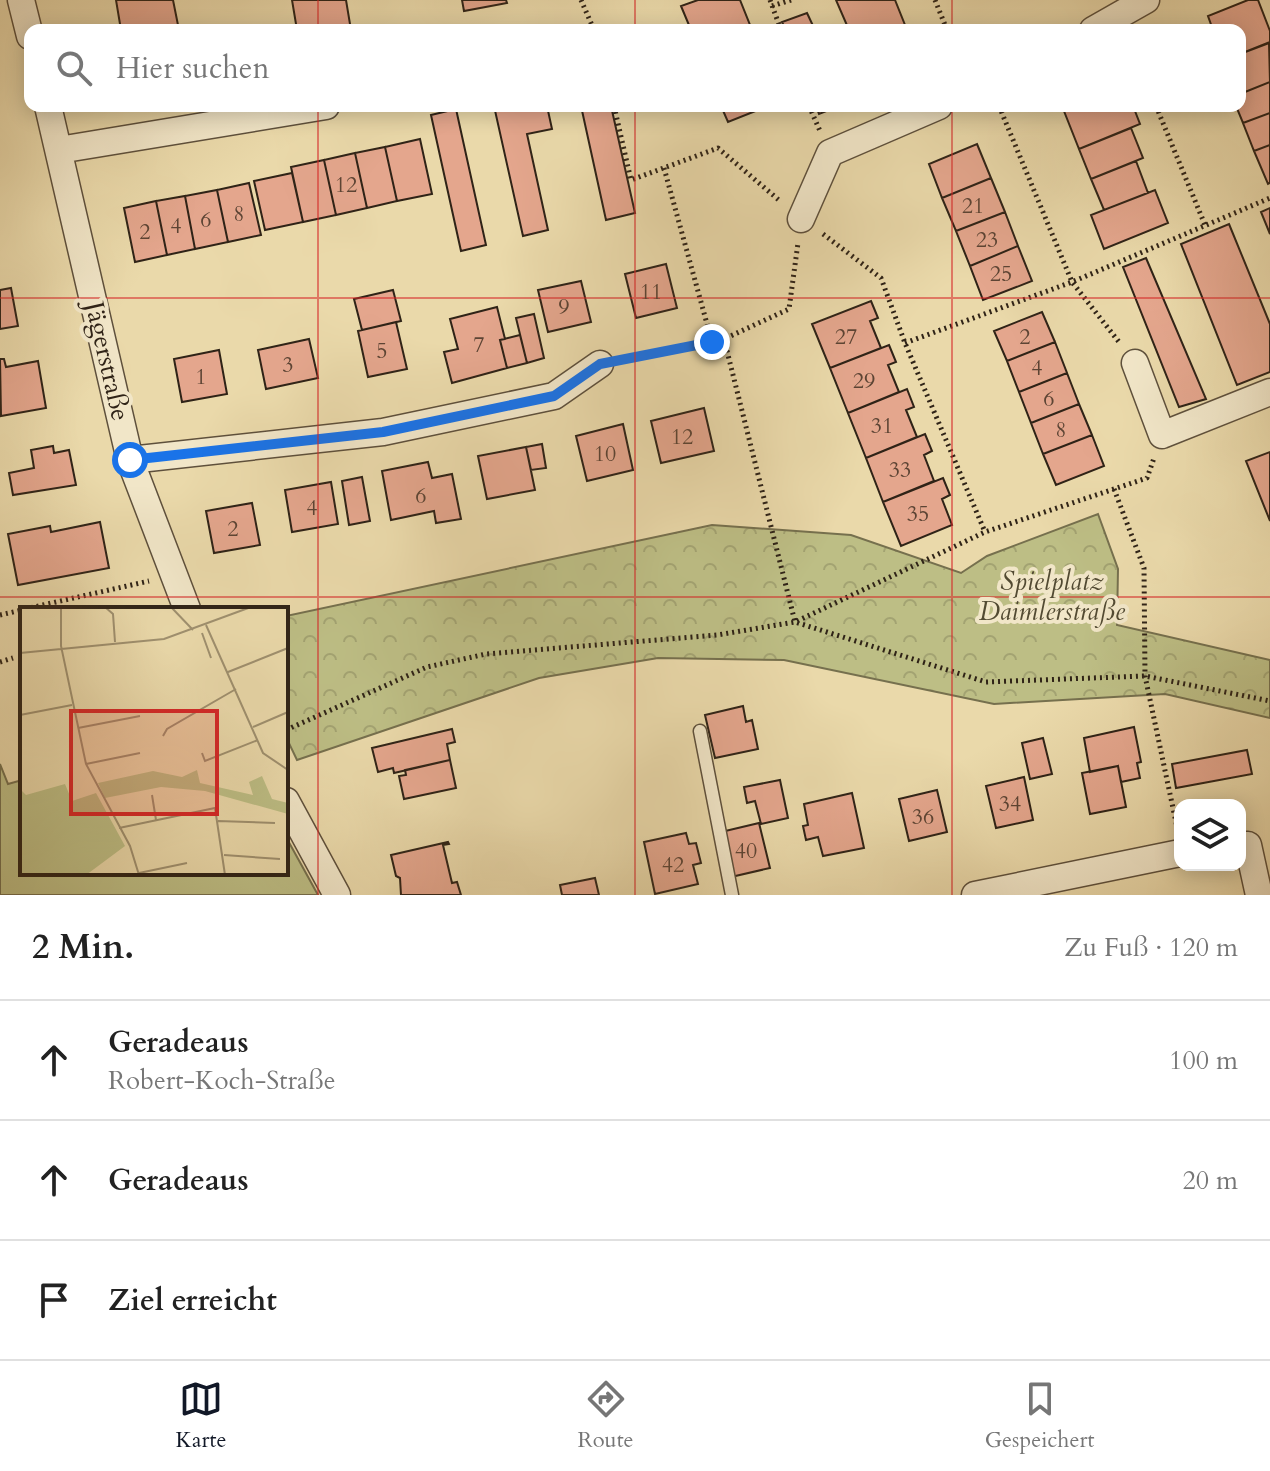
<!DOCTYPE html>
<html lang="de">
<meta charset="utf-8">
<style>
body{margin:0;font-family:Cardo,serif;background:#f2f2f2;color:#222}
.controls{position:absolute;right:24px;bottom:24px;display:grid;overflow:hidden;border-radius:16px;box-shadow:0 4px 20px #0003}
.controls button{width:72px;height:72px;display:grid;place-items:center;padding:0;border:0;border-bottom:2px solid #e0e0e0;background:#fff;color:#222;font:40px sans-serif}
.stop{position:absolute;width:24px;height:24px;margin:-18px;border:6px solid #1a73e8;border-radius:50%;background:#fff}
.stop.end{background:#1a73e8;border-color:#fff;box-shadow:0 2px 8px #0008}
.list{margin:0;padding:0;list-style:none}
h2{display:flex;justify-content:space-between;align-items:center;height:104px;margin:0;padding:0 32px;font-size:34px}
h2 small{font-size:26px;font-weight:400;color:#767676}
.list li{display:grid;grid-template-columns:52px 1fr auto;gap:24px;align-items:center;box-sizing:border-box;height:120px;padding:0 32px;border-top:2px solid #e0e0e0}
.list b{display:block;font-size:30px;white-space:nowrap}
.list p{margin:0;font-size:26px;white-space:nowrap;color:#767676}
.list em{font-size:26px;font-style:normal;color:#767676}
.icon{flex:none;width:44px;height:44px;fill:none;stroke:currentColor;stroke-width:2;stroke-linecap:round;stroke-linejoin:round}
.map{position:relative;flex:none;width:1270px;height:895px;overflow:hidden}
.search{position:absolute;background:#fff;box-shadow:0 4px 20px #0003;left:24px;right:24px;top:24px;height:88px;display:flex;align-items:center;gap:20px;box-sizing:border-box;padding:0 28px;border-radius:16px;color:#767676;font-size:30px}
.sheet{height:464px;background:#fff}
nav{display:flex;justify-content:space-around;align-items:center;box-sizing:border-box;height:112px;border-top:2px solid #e0e0e0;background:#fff;font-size:22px;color:#767676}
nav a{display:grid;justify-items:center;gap:4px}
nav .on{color:#111827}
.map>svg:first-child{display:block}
.park{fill:url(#park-crowns);stroke:#76704e;stroke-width:2}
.pitch{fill:#bdbe85;stroke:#76704e;stroke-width:2}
.building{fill:#e4a68d;stroke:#2f2317;stroke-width:2}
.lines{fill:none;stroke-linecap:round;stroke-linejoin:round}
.lane-casing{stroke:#5e503c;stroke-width:15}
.street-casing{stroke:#5e503c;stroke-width:29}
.path{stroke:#2f2317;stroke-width:5;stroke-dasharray:2 4;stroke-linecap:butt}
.lane{stroke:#f1e6c8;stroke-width:12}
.street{stroke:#f1e6c8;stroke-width:26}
.route{stroke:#1a73e8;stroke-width:10}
.grid{fill:none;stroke:#d62828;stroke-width:2;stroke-opacity:0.55}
.labels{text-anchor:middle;stroke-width:8;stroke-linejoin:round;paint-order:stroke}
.number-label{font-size:22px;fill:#5c4434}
.street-label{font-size:26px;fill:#2f2317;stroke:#f1e6c8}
.park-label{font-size:26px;font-style:italic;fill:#524a32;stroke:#f1e6c8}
.inset-road{fill:none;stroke:#9f906f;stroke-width:2}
.view{fill:#d62828;fill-opacity:0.15;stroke:#d62828;stroke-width:4}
.inset-edge{fill:none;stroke:#2f2317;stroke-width:4}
</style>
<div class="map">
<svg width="1270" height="895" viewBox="0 0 1270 895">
<defs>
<pattern id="park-crowns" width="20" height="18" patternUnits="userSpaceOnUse" patternTransform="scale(2)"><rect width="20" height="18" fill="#bdbe85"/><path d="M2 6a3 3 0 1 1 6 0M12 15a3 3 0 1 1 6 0" fill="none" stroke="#a3a372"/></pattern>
</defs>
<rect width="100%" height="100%" fill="#ead9aa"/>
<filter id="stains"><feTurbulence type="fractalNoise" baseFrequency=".0025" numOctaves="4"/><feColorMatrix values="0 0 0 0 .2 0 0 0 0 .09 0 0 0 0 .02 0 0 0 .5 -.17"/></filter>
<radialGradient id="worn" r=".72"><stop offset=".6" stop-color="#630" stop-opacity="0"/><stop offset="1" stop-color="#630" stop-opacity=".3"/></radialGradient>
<path class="park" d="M1098,514L1118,569L1117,625L1270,660V718L1165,694L994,704L784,660L658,658L539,678L297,760L286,737V616L712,525L851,535L961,573L987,556Z"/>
<path class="pitch" d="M0,764L8,784L22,780V873H286V837L318,895H0Z"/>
<path class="building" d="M116,0H173L179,30H121Z
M292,0H346L351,30H297Z
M462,0H506L507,3L464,11Z
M698,0H740L750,25L736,30H691L681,6Z
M836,0H895L907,30H849Z
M1248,0H1258L1270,31V42L1240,54V30H1213L1208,16Z
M807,13L815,30H786L782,22Z
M1269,43L1270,82L1240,94V54Z
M1270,82V113L1243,123L1236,106H1240V94Z
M494,106H547L552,129L527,134L548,230L523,236Z
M581,106H611L635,213L606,220Z
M721,106H768L728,122Z
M816,106H839L819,114Z
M1062,106H1133L1140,124L1079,149Z
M456,109L486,245L461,251L431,115Z
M1270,113V145L1254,151L1243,123Z
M1131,128L1143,158L1091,179L1079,149Z
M420,139L432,194L397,201L385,147Z
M977,144L991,178L942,198L929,164Z
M1270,145V183L1268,184L1254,151Z
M385,147L397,201L367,208L355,153Z
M355,153L367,208L336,215L324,160Z
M324,160L336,215L303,222L291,167Z
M1136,161L1148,193L1104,210L1091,179Z
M292,173L303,222L265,230L254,181Z
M991,178L1005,212L956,231L942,198Z
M249,183L261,235L228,242L217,190Z
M217,190L228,242L195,249L185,196Z
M1155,190L1168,223L1104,249L1091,215Z
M185,196L195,249L167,255L156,201Z
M156,201L167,255L135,262L124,208Z
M1270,208V234L1261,212Z
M1005,212L1018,246L970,266L956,231Z
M1229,224L1270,324V372L1237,385L1181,244Z
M1018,246L1032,281L983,300L970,266Z
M1146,258L1206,399L1179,407L1123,267Z
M666,264L677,308L636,318L625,274Z
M581,281L591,322L548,332L538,290Z
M11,288L18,326L0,329V290Z
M393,290L401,321L362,330L354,299Z
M871,301L878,318L870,321L881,348L830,368L812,324Z
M497,307L505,339L500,340L507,368L452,383L444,352L458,349L450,319Z
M1042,312L1055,342L1007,361L994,331Z
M534,314L544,358L527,363L516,318Z
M396,322L407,369L368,377L358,331Z
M520,335L527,363L507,368L500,340Z
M309,339L318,378L266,389L258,350Z
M1055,342L1067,373L1019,392L1007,361Z
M889,345L896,362L888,365L899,392L848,413L830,368Z
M219,350L227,394L182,402L174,359Z
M0,359H4L6,367L38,361L46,408L1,416Z
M1067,373L1079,404L1031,423L1019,392Z
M907,389L914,407L906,410L917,437L866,458L848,413Z
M1079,404L1092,435L1043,454L1031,423Z
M704,408L714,451L661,463L651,421Z
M623,424L633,470L587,481L576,436Z
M925,434L932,451L924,455L934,481L883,502L866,458Z
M1092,435L1104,466L1056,485L1043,454Z
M542,444L546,468L531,470L526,447Z
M53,446L54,453L69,450L76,485L13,495L9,473L34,468L31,450Z
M526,447L535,490L487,499L478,456Z
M1270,452V521L1246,461Z
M428,462L432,478L452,474L461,519L436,523L434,511L391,520L382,471Z
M362,477L370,521L349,525L342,481Z
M943,478L950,495L942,499L952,525L901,546L883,502Z
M331,482L338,524L292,532L285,490Z
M252,503L260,545L214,553L206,511Z
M100,522L109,568L18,585L8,534L50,526L51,532Z
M743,706L746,722L752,720L758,749L715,758L705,715Z
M1134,727L1141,762L1137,763L1140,778L1121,782L1118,766L1090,772L1084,738Z
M452,729L455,742L447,744L450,760L394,773L393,768L378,772L372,748Z
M1043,738L1052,774L1030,779L1022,743Z
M1247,750L1252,774L1176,788L1172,764Z
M450,760L456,788L404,799L399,776L406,775L405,770Z
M1118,766L1126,807L1090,814L1082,773Z
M1024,777L1033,820L996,828L986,786Z
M780,780L788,818L761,824L755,801L747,803L744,787Z
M937,790L947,832L909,841L899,799Z
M852,793L864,848L823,856L818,837L806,840L803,826L808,825L804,804Z
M759,823L770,868L731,877L721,832Z
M686,833L689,844L696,843L701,863L693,865L698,884L655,894L644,842Z
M448,842L449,844L443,845L452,883L457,882L461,895H401L400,878L396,876L391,855Z
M595,878L599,895H562L560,885Z"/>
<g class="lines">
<g class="lane-casing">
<path id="lane" d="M700,731L732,895"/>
</g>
<g class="street-casing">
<path id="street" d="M21,0L30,36
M1093,30L1146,0
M48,106L130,460L187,609
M59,150L326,106
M801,219L830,153L939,106
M1135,363L1162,435L1270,392
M130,460L383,432L554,396L600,364
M286,801L337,895
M1240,846L1248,845L1259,895
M975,895L1180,853"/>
</g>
<path class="path" d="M581,0L594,30
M770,0L781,30
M935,0L947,30
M772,6L791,0
M614,106L631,180L718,148L780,201
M809,106L820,131
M999,106L1072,282L1119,342
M1156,106L1205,225
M664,168L712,342
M823,234L881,278L905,343L985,532
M724,339L795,622L986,682L1145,676L1270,701
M905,343L1072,282L1270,198
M626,359L724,339L789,309L798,243
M1114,489L1144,568L1145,676L1177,827
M25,609L149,581
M0,615L22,610
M0,662L13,658
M286,730L427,667L486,654L717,635L795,622L985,532L1147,478L1154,458"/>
<use href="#lane" class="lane"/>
<use href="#street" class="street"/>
</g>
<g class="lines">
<path class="route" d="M130,460L383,432L554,396L600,364L712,342"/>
</g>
<path class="grid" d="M318,0V30M635,0V30M952,0V30M318,106V895M635,106V895M952,106V895M0,298H1270M0,597H1270"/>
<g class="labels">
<g class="number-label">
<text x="346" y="192">12</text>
<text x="973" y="213">21</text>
<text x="239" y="221">8</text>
<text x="206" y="227">6</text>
<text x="176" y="233">4</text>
<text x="145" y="239">2</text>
<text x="987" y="247">23</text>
<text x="1001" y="281">25</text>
<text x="651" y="299">11</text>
<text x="564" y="314">9</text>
<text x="846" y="344">27</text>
<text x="1025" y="344">2</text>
<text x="479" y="352">7</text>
<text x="382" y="358">5</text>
<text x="288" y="372">3</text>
<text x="1037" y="375">4</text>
<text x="201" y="384">1</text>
<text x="864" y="388">29</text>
<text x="1049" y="406">6</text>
<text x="882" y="433">31</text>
<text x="1061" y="437">8</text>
<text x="682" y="444">12</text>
<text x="605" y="461">10</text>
<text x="900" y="477">33</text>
<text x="421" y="503">6</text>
<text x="312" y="515">4</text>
<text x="918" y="521">35</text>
<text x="233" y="536">2</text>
<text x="1010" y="811">34</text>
<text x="923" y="824">36</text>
<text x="746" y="858">40</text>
<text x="673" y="872">42</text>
</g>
<g class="street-label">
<text transform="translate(108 361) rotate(77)" y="9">Jägerstraße</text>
</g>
<g class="park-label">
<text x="1052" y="590">Spielplatz<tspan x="1052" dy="30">Daimlerstraße</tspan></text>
</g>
</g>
<g transform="translate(20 607)">
<rect width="268" height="268" fill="#ead9aa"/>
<path d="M177,163L180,176L233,188L229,175L242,169L252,192L268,196V207L185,184L141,180L85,191L78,176L133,164L162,170Z" fill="#bdbe85"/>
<path d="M45,177L52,194L76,186L105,239L66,268H0V182L6,188Z" fill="#bdbe85"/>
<path class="inset-road" d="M41,0V39L66,157L110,239L119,268M85,0L93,7L95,35M151,0L173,23M186,18L243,146L268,163M182,26L191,51M0,46L144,32L231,0M208,65L268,41M0,108L52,98M233,120L268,105M58,121L120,109M143,129L147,122L216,82M182,146L185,154L238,133M66,157L120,146M132,188L136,213M198,214L255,216M99,221L195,201L205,268M204,248L260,252M119,266L167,256"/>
<path class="view" d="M51,104H197V207H51Z"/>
<rect width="268" height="268" class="inset-edge"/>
</g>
<rect width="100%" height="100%" filter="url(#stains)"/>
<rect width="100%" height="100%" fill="url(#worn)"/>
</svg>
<div class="controls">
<button><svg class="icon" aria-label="layers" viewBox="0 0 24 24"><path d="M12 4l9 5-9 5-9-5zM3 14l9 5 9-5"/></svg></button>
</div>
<div class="stop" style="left:130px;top:460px"></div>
<div class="stop end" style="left:712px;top:342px"></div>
<div class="search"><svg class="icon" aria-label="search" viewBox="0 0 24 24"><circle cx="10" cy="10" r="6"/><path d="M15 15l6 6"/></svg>Hier suchen</div>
</div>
<section class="sheet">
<h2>2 Min.<small>Zu Fuß · 120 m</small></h2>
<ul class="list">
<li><svg class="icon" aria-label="ahead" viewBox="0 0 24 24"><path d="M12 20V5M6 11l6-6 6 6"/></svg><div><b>Geradeaus</b><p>Robert-Koch-Straße</p></div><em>100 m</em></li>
<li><svg class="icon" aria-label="ahead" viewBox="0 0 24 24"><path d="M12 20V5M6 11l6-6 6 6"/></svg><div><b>Geradeaus</b></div><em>20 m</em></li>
<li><svg class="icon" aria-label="arrive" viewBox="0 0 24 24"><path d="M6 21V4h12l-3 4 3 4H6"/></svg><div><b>Ziel erreicht</b></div></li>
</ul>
</section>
<nav>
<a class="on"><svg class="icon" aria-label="map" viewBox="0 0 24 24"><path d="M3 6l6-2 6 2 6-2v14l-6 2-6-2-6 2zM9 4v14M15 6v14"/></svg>Karte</a>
<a><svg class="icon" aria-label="directions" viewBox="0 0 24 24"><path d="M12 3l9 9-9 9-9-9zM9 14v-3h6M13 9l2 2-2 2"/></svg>Route</a>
<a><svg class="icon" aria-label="saved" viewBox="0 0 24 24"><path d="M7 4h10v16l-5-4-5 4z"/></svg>Gespeichert</a>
</nav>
